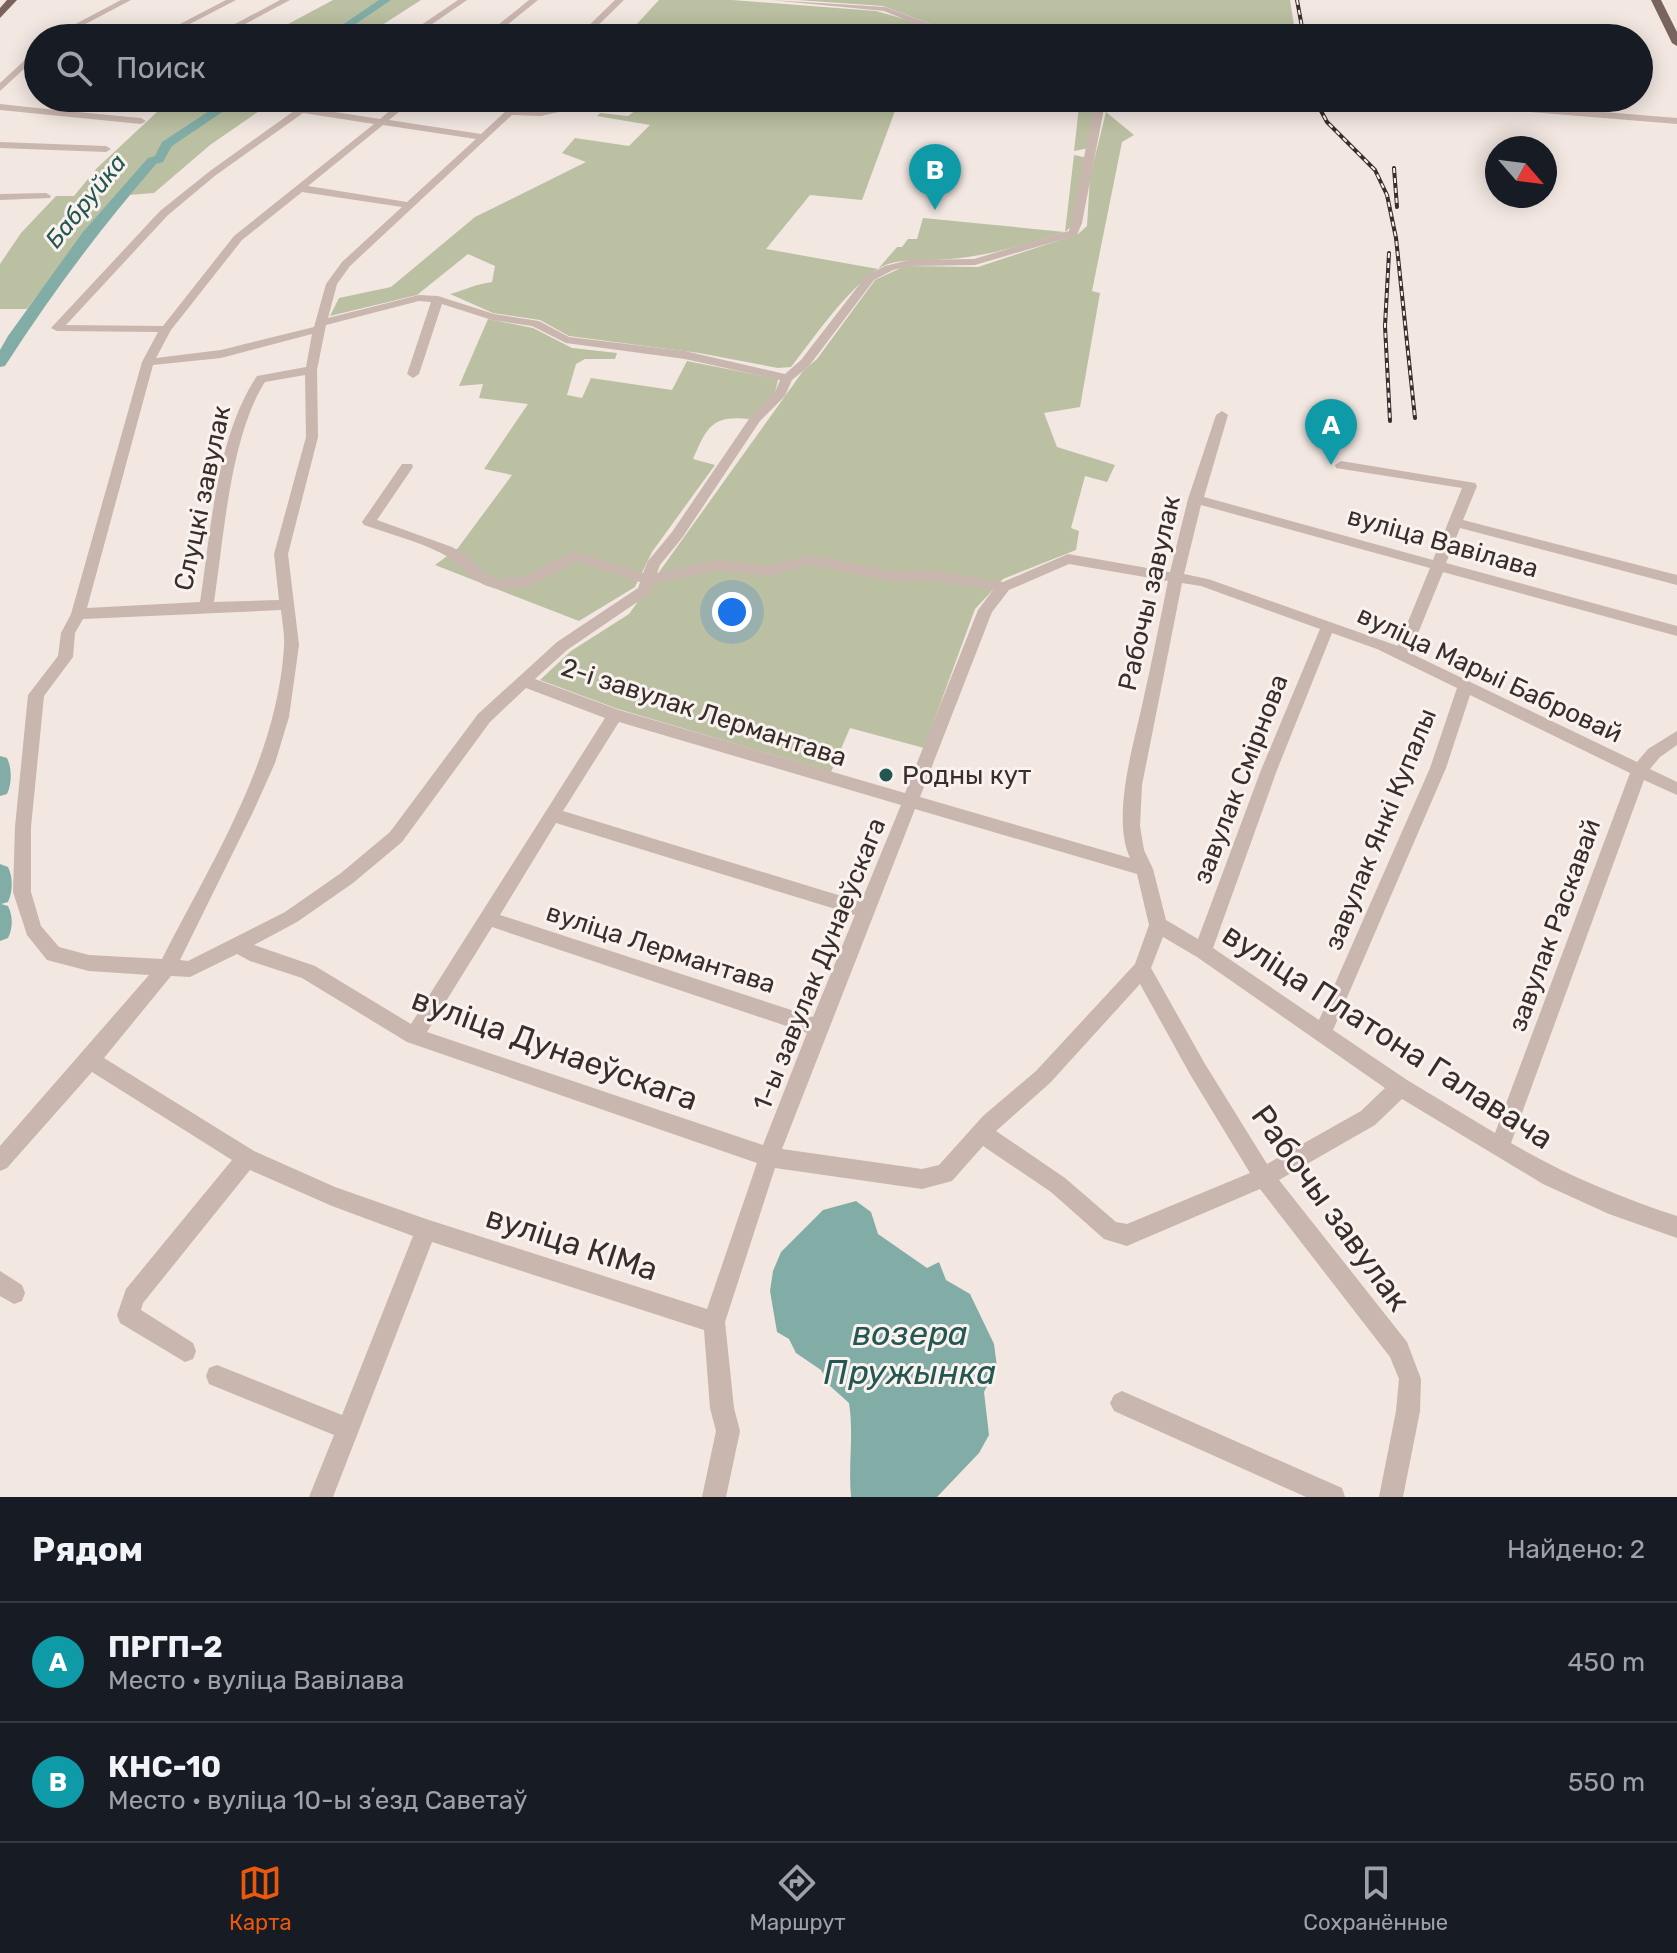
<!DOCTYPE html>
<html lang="ru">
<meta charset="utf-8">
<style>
body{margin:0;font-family:Rubik,sans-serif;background:#242831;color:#f1f3f6}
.compass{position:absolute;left:1485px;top:136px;width:72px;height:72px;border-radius:50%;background:#171b24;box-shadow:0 4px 20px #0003;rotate:118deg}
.you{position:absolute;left:732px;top:612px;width:28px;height:28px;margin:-20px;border:6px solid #fff;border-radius:50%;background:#1a73e8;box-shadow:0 0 0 12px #1a73e833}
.badge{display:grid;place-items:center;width:52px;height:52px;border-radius:50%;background:#ea580c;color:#fff;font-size:26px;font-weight:700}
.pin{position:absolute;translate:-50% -66px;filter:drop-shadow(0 2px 4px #0008)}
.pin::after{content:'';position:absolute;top:42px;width:28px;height:24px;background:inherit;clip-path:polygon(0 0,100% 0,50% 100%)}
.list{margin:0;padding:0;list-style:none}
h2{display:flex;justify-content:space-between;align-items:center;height:104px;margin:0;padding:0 32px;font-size:34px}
h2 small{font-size:26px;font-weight:400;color:#9ea1a6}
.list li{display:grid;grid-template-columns:52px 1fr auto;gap:24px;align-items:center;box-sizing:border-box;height:120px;padding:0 32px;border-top:2px solid #363941}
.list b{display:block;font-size:30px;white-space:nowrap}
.list p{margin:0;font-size:26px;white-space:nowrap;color:#9ea1a6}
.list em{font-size:26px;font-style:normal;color:#9ea1a6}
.icon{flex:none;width:44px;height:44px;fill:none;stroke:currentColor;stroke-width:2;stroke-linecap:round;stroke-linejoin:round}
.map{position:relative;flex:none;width:1677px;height:1497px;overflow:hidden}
.search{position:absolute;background:#171b24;box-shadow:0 4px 20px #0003;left:24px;right:24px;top:24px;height:88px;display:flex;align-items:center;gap:20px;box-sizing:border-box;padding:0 28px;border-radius:44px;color:#9ea1a6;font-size:30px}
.sheet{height:344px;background:#171b24}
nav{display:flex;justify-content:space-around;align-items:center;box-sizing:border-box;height:112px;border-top:2px solid #363941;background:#171b24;font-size:22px;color:#9ea1a6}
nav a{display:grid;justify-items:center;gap:4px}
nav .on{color:#ea580c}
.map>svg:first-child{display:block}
.green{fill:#bbc0a2}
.water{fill:#82ada7}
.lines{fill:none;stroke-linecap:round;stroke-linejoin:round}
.river{fill:#82ada7;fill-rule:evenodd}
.minor{fill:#c9b6ae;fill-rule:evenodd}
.major{fill:#79635e;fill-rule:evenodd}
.rail-casing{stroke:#382e2c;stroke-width:4}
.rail{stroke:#f9f2ee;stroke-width:2;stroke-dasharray:5;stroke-linecap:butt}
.poi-dot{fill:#245752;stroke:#f9f2ee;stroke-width:3}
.labels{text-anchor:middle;stroke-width:6;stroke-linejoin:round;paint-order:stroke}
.far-water-label{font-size:24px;font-style:italic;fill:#245752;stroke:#f9f2ee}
.street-label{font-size:26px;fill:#382e2c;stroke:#f9f2ee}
.poi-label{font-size:26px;fill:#382e2c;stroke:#f9f2ee;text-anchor:start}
.near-street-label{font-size:32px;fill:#382e2c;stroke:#f9f2ee}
.near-water-label{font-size:34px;font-style:italic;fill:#245752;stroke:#f9f2ee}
</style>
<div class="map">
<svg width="1677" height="1497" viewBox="0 0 1677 1497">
<rect width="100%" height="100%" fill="#f2e7e1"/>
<path class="green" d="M333,0H421L362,38H262Z
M659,0H732L876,11L971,38H624Z
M797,0H1290L1296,38H989L934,25L883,6Z
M172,98H278L210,145L154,193L115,196L27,309H0V264L21,233L56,196H74L97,168Z
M675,98H942L899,100L862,200L810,195L766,249L878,269L897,247H902L908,239H917L923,218L1065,232L1074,155L1088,158L1072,226L1065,232C1018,247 976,260 926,260C910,260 891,260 878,269C843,294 817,334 791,367L778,368L699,353L569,336L540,320L493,313L450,294C465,290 476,284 492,282L495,266L468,254L417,295L330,316L339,298L391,287L475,217L586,162L562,153L575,138L629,146L650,125L597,116L600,113L628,116C641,105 659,105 675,98Z
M995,98H1097L1089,148L1074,151L1079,107Z
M1106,112L1134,135L1122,142L1092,291L1100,293L1080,407L1044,413L1057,447L1115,465L1107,482L1085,476L1071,528L1079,531L1076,550L1003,579L975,609L924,748L850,728L831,772L618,709L540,680L571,651L629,614L803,371L817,359L875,280L905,266L978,267L1078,234L1087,226L1090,177Z
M488,319L533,328L572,348L617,353L615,359H585L576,364L567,395L582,398L591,378L672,390L687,361L778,379L775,393L749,419C712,415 707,427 693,459L715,465L652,552L635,587L579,621L435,565L458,548L512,475L484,469L528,404L479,398L483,384L459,386Z"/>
<path class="water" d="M856,1201L871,1212L878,1234L927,1268L939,1262L946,1280L970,1294L994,1344L997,1367L984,1392L989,1435L979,1453L937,1497H851C848,1465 854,1434 849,1403L829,1385L821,1370L796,1353L789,1339L777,1332L770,1291L773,1271L781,1252L823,1210Z"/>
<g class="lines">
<path class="river" d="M379,0H391L335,38H323Z
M229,98H243L172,146L163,162L156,164C101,228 51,294 5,366L0,367V350L8,336L83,232L148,158L155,156L162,142Z
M0,756L7,758C12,768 12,784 7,794L0,796Z
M0,864L8,867C13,877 13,891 8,902L1,904L8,906C13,916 13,928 8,938L0,941Z"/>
<path class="minor" d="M121,0H131L59,38H49Z
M226,0H236L163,38H153Z
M280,0H290L219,38H209Z
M458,0H467L412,38H402Z
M529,0H538L491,38H482Z
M615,0H624L585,38H576Z
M771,0L885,7L934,25L983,38H968L928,29L884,11Z
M38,48V56L0,91V83Z
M92,98H104L77,112L141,118L146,121L141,124L0,110V104L65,111Z
M312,98H323L309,108L380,119L405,98H416L389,120L481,134L520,98H530L518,109C553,111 586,98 622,98L541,116L512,115L350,266L337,284L328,318L419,295L438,296L494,314L539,321L569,337L685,351L785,374L801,360L866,276L885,266L909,260L974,259L1069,231L1096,98H1106L1082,223L1077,235L975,265L909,266L893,270L874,280L809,366L792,380L785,396L760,421L682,538L660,565L657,573L718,560L767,566L811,555L896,572L928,570L1003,582L1068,554L1170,572L1188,499L1216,415L1222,411L1228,415L1204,497L1433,560L1462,488L1336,468L1335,465L1341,461L1475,483L1477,486L1463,520L1677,575V585L1460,528L1446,563L1677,626V636L1443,572L1410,653L1637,762L1648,749L1677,731V745L1660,757L1650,769L1677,782V795L1644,780L1511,1143C1566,1175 1617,1196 1677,1216V1238L1609,1214L1543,1184L1402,1099L1375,1125L1279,1180L1407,1342L1410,1350L1421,1379L1420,1411L1403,1497H1379L1396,1411L1399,1379L1390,1357L1260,1189L1127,1246L1104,1239L1051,1192L983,1146L952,1181L922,1189L775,1168L725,1322L734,1408L740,1431L726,1497H702L716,1431L710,1408L704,1330L432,1242L333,1497H309L334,1435L209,1384L206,1376L209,1368L217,1365L342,1415L413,1236L332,1206L250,1170L143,1303L141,1310L193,1343L196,1351L193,1359L185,1362L120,1323L117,1315L126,1289L232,1160L92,1072L7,1168L0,1171V1146L149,975L89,971L47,960L27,935L13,892L15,827L28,695L58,656L61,633L71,614L142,362L158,332L57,331L51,328L160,211L210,171ZM303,113L374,124L234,236L163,326L66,325L168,215L216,175ZM383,125L476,139L407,202L308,186ZM302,192L402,207L342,262L326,284L314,327L221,350L156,358L171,330L242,240ZM419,301L431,302L407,374L413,378L419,374L442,304L492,320L532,326L566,343L685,359L780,380L775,392L751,416L672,532L648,561L643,573L573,551L526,576L498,579L487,574L466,555L452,547L377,520L413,467L412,464H402L362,522L364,525C390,534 417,541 441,553C455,560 463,572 476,580C507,602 548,580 575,561L640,582L638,588L557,642L478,714L390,832L341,873L285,912L188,961L180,960L253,812L275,763L289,717L299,645L288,554L318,437L317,370L326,325ZM312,334L306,367L257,376C216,437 211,531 200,602L87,608L153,365L221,358ZM305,375L306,437L274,554L279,600L214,602C224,537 230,436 265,382ZM1201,505L1430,568L1398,646L1208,579L1184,574ZM1069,564L1168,581C1160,621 1152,661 1143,701C1134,744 1111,817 1130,858L920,797L992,612L1009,590ZM811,565L896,582L928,580L993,590L978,610L905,793L619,710L535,679L567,650L649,594L654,584L718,570L767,576ZM1182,583L1201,586L1320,629L1261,770L1198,939L1166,920L1153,869L1144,850L1140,826L1142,785ZM281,610C282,622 285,635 284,647C277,760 212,861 162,959L89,955L59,947L41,926L31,892V827L44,696L73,657L75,633L83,619ZM1332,633L1377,649L1457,688L1430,768L1319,1020L1213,948L1277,770ZM526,688L605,718L411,1024L315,966L254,945L297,922L353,883L402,842L490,722ZM1470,695L1630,773L1495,1133L1407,1080L1333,1030L1446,768ZM619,722L901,805L861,902L563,811ZM915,809L1137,874L1149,925L1135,964L1036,1071L983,1116L939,1165L922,1169L782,1149ZM556,823L855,915L813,1017L500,915ZM492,927L807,1033L763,1145L427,1032ZM1163,937L1197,957L1385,1088L1361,1111L1267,1164L1205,1064L1151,968ZM237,954L250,961L302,978L407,1042L757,1163L707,1309L426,1219L335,1187L254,1151L104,1058L171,976L190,977ZM1140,984L1191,1076L1250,1173L1127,1224L1116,1222L1065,1178L996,1131L1050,1083Z
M1392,98H1430L1677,118V124L1397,101Z
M0,142L106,146L111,149L106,152L0,148Z
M46,193L51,196L50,198L0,200V194Z
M0,1271L22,1285L25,1293L22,1301L14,1304L0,1296Z
M1122,1391L1342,1488L1345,1497H1306L1114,1411L1110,1403L1114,1395Z"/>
<path class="major" d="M7,0H17L0,18V8Z
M1651,0H1661L1677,32V46L1672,43Z"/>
<g class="rail-casing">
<path id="rail" d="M1297,0L1304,38
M1314,98L1327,122L1375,170L1387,195L1396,238L1415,418
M1394,168L1397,207
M1389,253L1385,326L1390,421"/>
</g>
<use href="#rail" class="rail"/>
</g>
<circle class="poi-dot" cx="886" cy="775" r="8"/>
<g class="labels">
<g class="far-water-label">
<text transform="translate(86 201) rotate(-51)" y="8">Бабруйка</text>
</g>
<g class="street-label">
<text transform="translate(202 498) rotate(-78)" y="9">Слуцкі завулак</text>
<text transform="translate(1443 542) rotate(16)" y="9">вуліца Вавілава</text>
<text transform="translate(1149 593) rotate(-77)" y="9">Рабочы завулак</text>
<text transform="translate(1490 674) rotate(25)" y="9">вуліца Марыі Бабровай</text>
<text transform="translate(704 712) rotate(18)" y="9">2-і завулак Лермантава</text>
<text transform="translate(1240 779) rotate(-69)" y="9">завулак Смірнова</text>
<text transform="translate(1380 829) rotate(-68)" y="9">завулак Янкі Купалы</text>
<text transform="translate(1554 925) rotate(-70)" y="9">завулак Раскавай</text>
<text transform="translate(661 948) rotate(18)" y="9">вуліца Лермантава</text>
<text transform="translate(819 964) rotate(-68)" y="9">1-ы завулак Дунаеўскага</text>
</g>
<g class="poi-label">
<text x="902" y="784">Родны кут</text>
</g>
<g class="near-street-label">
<text transform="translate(1388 1036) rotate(33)" y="11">вуліца Платона Галавача</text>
<text transform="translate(555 1049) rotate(20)" y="11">вуліца Дунаеўскага</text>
<text transform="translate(1331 1208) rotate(54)" y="11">Рабочы завулак</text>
<text transform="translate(572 1243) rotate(18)" y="11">вуліца КІМа</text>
</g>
<g class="near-water-label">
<text x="910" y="1345">возера<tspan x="910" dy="39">Пружынка</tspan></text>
</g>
</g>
</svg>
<svg class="compass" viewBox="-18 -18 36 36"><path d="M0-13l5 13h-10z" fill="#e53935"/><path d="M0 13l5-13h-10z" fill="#9ea1a6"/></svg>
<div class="you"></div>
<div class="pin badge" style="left:1331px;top:465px;background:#0f9aa8">A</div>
<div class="pin badge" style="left:935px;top:210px;background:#0f9aa8">B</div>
<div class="search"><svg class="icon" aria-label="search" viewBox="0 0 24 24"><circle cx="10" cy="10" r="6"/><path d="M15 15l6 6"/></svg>Поиск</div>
</div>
<section class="sheet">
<h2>Рядом<small>Найдено: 2</small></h2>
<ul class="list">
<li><span class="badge" style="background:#0f9aa8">A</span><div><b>ПРГП-2</b><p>Место · вуліца Вавілава</p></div><em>450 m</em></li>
<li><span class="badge" style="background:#0f9aa8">B</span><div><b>КНС-10</b><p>Место · вуліца 10-ы зʼезд Саветаў</p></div><em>550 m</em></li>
</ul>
</section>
<nav>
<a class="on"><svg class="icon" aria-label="map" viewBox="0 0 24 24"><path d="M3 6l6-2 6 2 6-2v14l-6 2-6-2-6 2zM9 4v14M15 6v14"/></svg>Карта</a>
<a><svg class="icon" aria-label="directions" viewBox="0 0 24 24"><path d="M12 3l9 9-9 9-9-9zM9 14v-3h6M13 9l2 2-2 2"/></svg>Маршрут</a>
<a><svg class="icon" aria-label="saved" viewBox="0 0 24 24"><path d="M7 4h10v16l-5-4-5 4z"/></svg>Сохранённые</a>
</nav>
